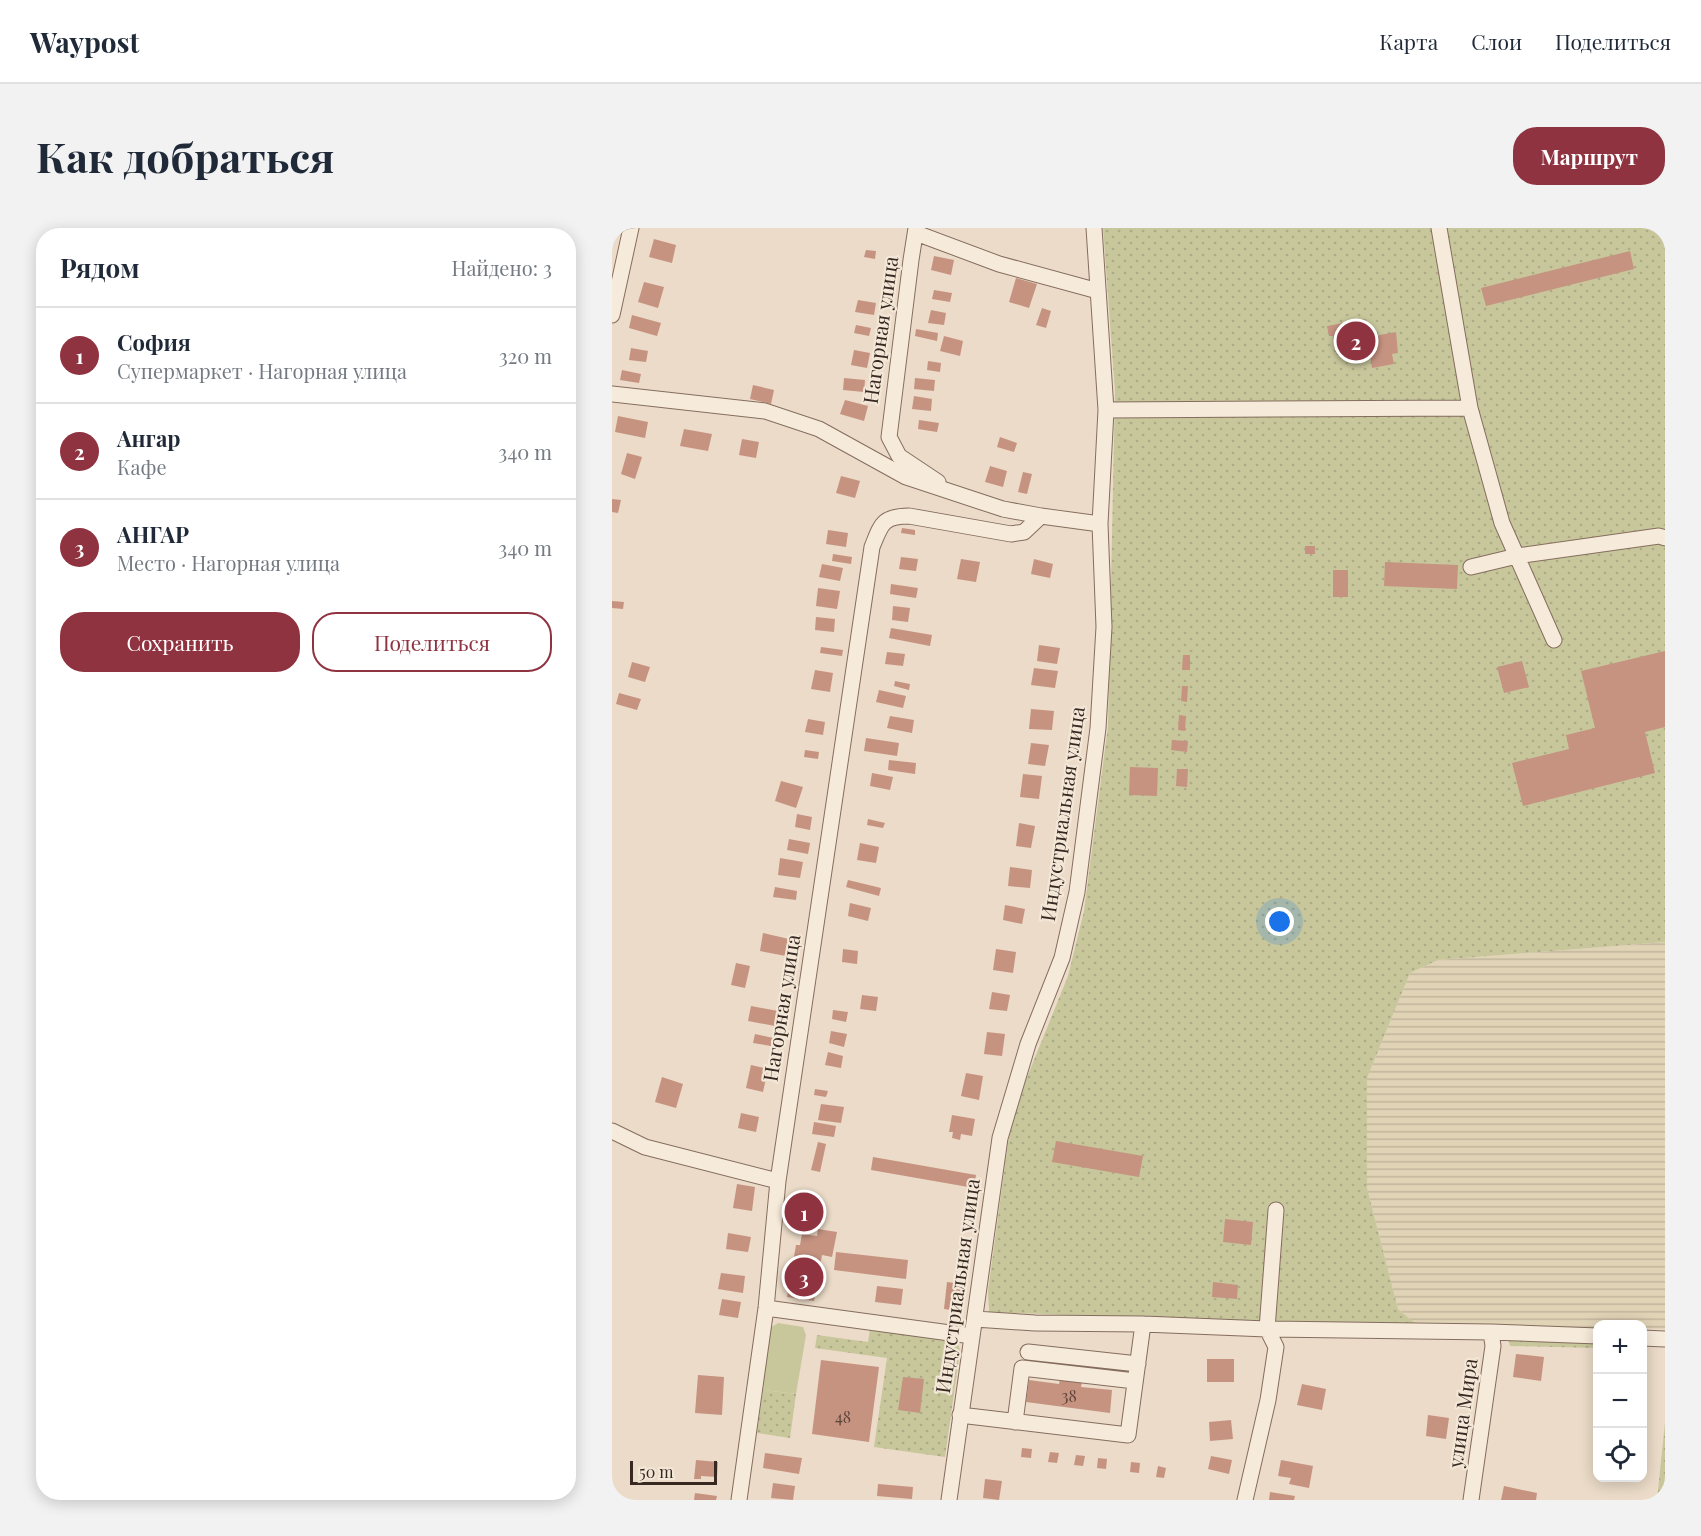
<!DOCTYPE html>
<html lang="ru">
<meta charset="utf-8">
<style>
body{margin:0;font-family:"Playfair Display",serif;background:#f2f2f3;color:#1f2937}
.controls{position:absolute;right:18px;bottom:18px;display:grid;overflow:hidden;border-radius:12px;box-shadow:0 3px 15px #0003}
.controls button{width:54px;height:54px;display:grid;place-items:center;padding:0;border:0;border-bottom:2px solid #e0e1e3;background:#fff;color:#1f2937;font:30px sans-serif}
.scale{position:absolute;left:18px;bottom:15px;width:87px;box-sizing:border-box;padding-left:6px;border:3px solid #372821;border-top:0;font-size:16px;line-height:21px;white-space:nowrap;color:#372821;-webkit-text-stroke:4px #f3e7d7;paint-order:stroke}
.you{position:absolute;left:668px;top:694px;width:21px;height:21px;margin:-15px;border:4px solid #fff;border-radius:50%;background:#1a73e8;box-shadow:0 0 0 9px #1a73e833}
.badge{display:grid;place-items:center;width:39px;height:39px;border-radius:50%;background:#8f3341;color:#fff;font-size:20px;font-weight:700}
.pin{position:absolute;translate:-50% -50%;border:3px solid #fff;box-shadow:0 2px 6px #0006}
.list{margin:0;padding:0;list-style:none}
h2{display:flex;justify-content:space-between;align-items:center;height:78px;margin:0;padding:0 24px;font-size:26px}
h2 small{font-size:20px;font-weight:400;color:#747a83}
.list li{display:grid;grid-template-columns:39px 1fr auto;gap:18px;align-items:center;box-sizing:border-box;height:96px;padding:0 24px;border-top:2px solid #e0e1e3}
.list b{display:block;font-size:22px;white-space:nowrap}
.list p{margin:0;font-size:20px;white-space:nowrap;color:#747a83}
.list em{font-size:20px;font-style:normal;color:#747a83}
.actions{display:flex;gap:12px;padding:18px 24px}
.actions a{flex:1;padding:14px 0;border:2px solid #8f3341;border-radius:24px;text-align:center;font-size:21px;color:#8f3341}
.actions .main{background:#8f3341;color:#fff}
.icon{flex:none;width:33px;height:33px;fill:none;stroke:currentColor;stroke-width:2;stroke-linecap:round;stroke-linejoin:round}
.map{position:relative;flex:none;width:1053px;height:1272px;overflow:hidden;border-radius:24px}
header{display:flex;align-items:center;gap:36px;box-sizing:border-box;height:84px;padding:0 30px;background:#fff;border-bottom:2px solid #e0e1e3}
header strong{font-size:28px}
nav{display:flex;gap:33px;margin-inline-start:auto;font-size:21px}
.intro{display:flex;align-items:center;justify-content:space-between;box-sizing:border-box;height:144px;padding:0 36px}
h1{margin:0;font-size:42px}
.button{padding:15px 27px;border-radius:24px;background:#8f3341;color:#fff;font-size:21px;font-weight:700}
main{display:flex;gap:36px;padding:0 36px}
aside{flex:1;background:#fff;border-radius:24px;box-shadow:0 3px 15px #0003}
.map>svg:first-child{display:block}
.farmland{fill:url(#farmland-rules)}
.grass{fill:url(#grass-dots)}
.garden{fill:#c8c79c}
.building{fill:#c69381}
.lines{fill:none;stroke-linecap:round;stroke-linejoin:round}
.minor-casing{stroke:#856d5e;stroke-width:17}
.minor{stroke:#f6eada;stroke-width:15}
.labels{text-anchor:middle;stroke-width:4.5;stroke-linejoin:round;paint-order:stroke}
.number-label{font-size:16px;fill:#5b4339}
.street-label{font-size:20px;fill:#372821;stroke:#f3e7d7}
</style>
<header>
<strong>Waypost</strong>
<nav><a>Карта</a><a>Слои</a><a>Поделиться</a></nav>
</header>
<div class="intro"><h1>Как добраться</h1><a class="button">Маршрут</a></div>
<main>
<aside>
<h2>Рядом<small>Найдено: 3</small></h2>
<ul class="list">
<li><span class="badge">1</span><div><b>София</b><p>Супермаркет · Нагорная улица</p></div><em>320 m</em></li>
<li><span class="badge">2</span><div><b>Ангар</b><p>Кафе</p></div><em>340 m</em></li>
<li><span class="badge">3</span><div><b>АНГАР</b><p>Место · Нагорная улица</p></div><em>340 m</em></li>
</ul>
<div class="actions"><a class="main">Сохранить</a><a>Поделиться</a></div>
</aside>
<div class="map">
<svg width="1053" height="1272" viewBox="0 0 1053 1272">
<defs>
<pattern id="farmland-rules" width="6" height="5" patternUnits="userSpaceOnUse" patternTransform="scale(1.5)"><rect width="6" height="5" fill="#e0d3b6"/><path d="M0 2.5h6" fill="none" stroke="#c1b59c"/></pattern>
<pattern id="grass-dots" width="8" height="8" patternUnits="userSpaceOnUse" patternTransform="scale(1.5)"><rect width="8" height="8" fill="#c8c79c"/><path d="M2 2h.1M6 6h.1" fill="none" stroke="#acab86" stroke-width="1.8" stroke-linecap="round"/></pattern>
</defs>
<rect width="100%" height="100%" fill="#ebdbc8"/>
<path class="farmland" d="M1053,714V1101L1031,1100L1030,1096H986L985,1099L803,1095L786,1081L755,960V850L798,745L826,732Z"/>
<path class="grass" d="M491,0H1053V714L826,732L798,745L755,850V960L786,1081L803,1095L781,1100L377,1084L376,1063L396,915L405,874L456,748L472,683L496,498L503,163Z
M893,1097L985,1099V1120L898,1118Z
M258,1101L343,1114L347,1118L348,1123L333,1229L262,1219L275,1130L203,1120L205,1107L256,1114Z
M151,1162L184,1166L178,1210L145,1205Z
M1053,1195V1272H1045Z"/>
<path class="garden" d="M166,1095L191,1099L194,1107L184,1166L151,1162L158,1100Z"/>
<path class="building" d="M42,11L64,17L60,35L37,29Z
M254,22L264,23L263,31L252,29Z
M1018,23L1022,41L874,78L869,60Z
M322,28L342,32L339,47L319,42Z
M404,50L425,56L417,80L397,74Z
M32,54L52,59L46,80L26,74Z
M322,62L340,65L338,74L320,71Z
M246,72L264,75L262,87L243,84Z
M430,80L439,83L434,100L424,97Z
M319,82L334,85L332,97L316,95Z
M20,87L49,95L45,108L17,100Z
M754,91L757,109L784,104L786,125L780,126L782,136L760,140L757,121L725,127L721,108H717L715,98Z
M244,97L259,100L257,108L242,105Z
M304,101L326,105L325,113L303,108Z
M332,108L351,113L348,128L328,123Z
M19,120L36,123L34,134L17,132Z
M242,122L258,125L255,140L239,137Z
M316,133L329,135L328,144L315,142Z
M10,142L29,146L27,155L8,152Z
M232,150L253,152L252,164L231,162Z
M303,150L323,152L322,163L302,161Z
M141,157L162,162L159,176L138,171Z
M302,168L320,171L319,183L300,181Z
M233,172L256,178L252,193L228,186Z
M6,188L36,194L33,210L3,204Z
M307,192L327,195L325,204L306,201Z
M72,201L100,206L96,223L68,218Z
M388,209L405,215L402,224L385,219Z
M130,211L147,214L144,230L127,227Z
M15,225L30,229L23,251L9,246Z
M378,238L395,243L391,259L373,254Z
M411,244L420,246L415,266L406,264Z
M229,248L248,253L243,270L224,265Z
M0,271L9,272L6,285L0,284Z
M290,300L303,302V307L289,305Z
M216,302L236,305L234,319L214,316Z
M693,318H703V326H693Z
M221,326L240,329L239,336L220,333Z
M289,329L306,331L304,343L287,341Z
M349,331L368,334L364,354L345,351Z
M422,331L441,336L438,350L419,346Z
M773,334L846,337L845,361L772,358Z
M210,336L231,340L228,353L207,349Z
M721,342H736V369H721Z
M279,356L306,360L304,370L278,366Z
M206,360L228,363L225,381L204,378Z
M0,373L12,374L11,381L0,380Z
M281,378L298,380L296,394L280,392Z
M204,389L223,391L222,404L203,402Z
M279,400L320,407L318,418L277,410Z
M427,417L448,420L445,436L425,433Z
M209,419L231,422L230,428L208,425Z
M1053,423V499L1033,504L1043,545L911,578L900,535L957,521L954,507L983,500L969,443Z
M275,424L293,426L291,438L273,436Z
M571,427H578V442H570Z
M910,433L917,459L892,465L885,439Z
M20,434L38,439L33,454L16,449Z
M422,440L446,443L443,460L419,457Z
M203,442L221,445L218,464L199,461Z
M283,453L298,456L297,462L282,458Z
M570,458H576L575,474L569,473Z
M267,462L294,468L291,480L264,474Z
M7,465L29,471L25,482L4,476Z
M419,481L442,483L440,502L417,501Z
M567,487L574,488L573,503L566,502Z
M278,488L302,492L300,505L275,500Z
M196,491L213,494L211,507L193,504Z
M254,510L287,515L285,528L252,523Z
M560,512L576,513L575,524L559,522Z
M419,515L437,517L433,538L416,536Z
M193,522L207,524L206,531L192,529Z
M277,532L304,535L303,546L276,542Z
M518,539L546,540L545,568L517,567Z
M565,541H576L575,559L564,558Z
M260,545L281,549L278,562L258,558Z
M411,546L430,548L427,571L408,569Z
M169,553L191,559L184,580L163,573Z
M185,586L200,589L198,602L183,599Z
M256,591L273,595L271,600L255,597Z
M407,595L423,598L419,620L404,618Z
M177,611L198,615L196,626L175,622Z
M248,615L267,619L264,635L245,632Z
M168,630L191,634L188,650L166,647Z
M398,639L420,642L418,660L396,658Z
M236,652L269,660L267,668L234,659Z
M163,659L185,663L184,672L161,669Z
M238,675L259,680L256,693L236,688Z
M393,677L413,681L410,696L391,692Z
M151,705L177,711L174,728L148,723Z
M231,721L246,723L245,736L230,734Z
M384,721L404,724L401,745L381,742Z
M124,735L138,738L133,760L119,757Z
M380,764L398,767L395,783L377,781Z
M250,767L266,769L264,783L248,781Z
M139,778L166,783L163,798L136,793Z
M221,782L236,784L234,794L220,791Z
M219,803L235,806L232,819L217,815Z
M375,804L393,806L390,828L372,826Z
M143,806L161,810L159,818L141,815Z
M216,824L231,828L229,840L213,837Z
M139,837L156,841L151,864L134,860Z
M354,845L371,848L367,872L349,868Z
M50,849L71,856L64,880L43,874Z
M203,861L216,863L214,869L202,867Z
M209,876L232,879L229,895L206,892Z
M129,885L147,889L144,904L126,900Z
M340,887L363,891L360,908L349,906L348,912L340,910L341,904H337Z
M202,894L224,898L222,909L200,906Z
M444,913L531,928L527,949L440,934Z
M206,914L214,916L208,944L199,942Z
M261,929L364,947L362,960L259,942Z
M125,956L143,959L140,983L121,980Z
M182,977L203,979L202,990L181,989Z
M613,991L641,994L639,1017L611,1014Z
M206,1001L225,1004L220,1029L210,1027L202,1073L175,1069L184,1017H188L190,1006L205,1008Z
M116,1005L139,1009L136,1024L114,1021Z
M224,1024L296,1032L294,1051L222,1042Z
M109,1045L133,1048L131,1065L106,1061Z
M335,1054L351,1056L348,1083L332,1081Z
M601,1054L626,1057L625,1071L600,1069Z
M265,1058L291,1061L289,1077L263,1074Z
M110,1071L129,1074L126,1090L107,1087Z
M904,1126L932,1129L929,1153L901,1149Z
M595,1131H622V1154H595Z
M209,1132L267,1139L257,1214L200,1206Z
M86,1147L112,1149L110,1187L83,1185Z
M291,1149L312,1151L308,1185L286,1182Z
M448,1151L470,1154L469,1159L500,1162L498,1185L414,1174L417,1152L447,1156Z
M690,1156L714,1161L710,1182L685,1177Z
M816,1187L837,1190L834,1211L814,1208Z
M619,1192L621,1211L598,1213L597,1194Z
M410,1220L420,1221L419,1230L409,1229Z
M438,1224L447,1225L445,1235L436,1234Z
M153,1225L190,1230L187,1246L151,1240Z
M464,1227L473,1228L471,1238L462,1237Z
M599,1228L620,1232L617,1246L596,1241Z
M486,1230L495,1231L494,1241L485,1240Z
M84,1232L106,1234L105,1249L89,1248V1251H82Z
M669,1232L701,1238L697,1260L677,1256L679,1250L666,1248Z
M519,1234L528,1235L527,1245L518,1244Z
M546,1238L554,1240L552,1250L544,1249Z
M373,1251L390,1253L387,1272L371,1270Z
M161,1255L183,1258L181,1272L159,1270Z
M266,1256L301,1259L300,1271L265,1268Z
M892,1258L925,1265L924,1272H889Z
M658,1264L683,1268L682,1272H657Z
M83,1265L105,1268L104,1272H82Z"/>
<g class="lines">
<g class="minor-casing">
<path id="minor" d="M304,0L299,32L277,209L287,228L326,254
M827,0L858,180L890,295L942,412
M304,5L387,36L486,63
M0,87L19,0
M0,166L153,183L207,201L294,249L391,281L429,288
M494,182L858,180
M859,339L905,328L1047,308L1053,310
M0,903L33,919L166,953
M154,1080L360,1108
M363,1091L423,1095L531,1096L655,1101L879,1104L986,1108
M1030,1110L1053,1111
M416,1124L526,1136
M348,1187L516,1207L531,1096
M403,1194L410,1140L523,1153
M127,1272L154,1080L166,953L260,319C269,297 270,288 297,288L399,306L412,304L429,288L488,296
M337,1272L388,910L416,816L450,730L465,664L486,500L492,399L488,296L494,182L482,0
M633,1272L656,1172L664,1119L655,1101L664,982
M859,1272L881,1118L879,1104"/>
</g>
<use href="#minor" class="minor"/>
</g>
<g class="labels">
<g class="number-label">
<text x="457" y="1174">38</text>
<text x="231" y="1195">48</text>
</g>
<g class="street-label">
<text transform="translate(269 102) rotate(-82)" y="7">Нагорная улица</text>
<text transform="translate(451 586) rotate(-82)" y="7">Индустриальная улица</text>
<text transform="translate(170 780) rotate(-81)" y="7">Нагорная улица</text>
<text transform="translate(346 1058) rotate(-82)" y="7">Индустриальная улица</text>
<text transform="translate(851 1185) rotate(-82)" y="7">улица Мира</text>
</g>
</g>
</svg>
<div class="controls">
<button>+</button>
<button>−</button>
<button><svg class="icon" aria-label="locate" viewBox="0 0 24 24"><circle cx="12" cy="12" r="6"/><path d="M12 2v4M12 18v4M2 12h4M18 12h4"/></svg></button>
</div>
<div class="scale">50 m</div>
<div class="you"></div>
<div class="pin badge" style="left:192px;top:984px">1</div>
<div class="pin badge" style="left:744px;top:113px">2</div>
<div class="pin badge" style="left:192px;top:1049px">3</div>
</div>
</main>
